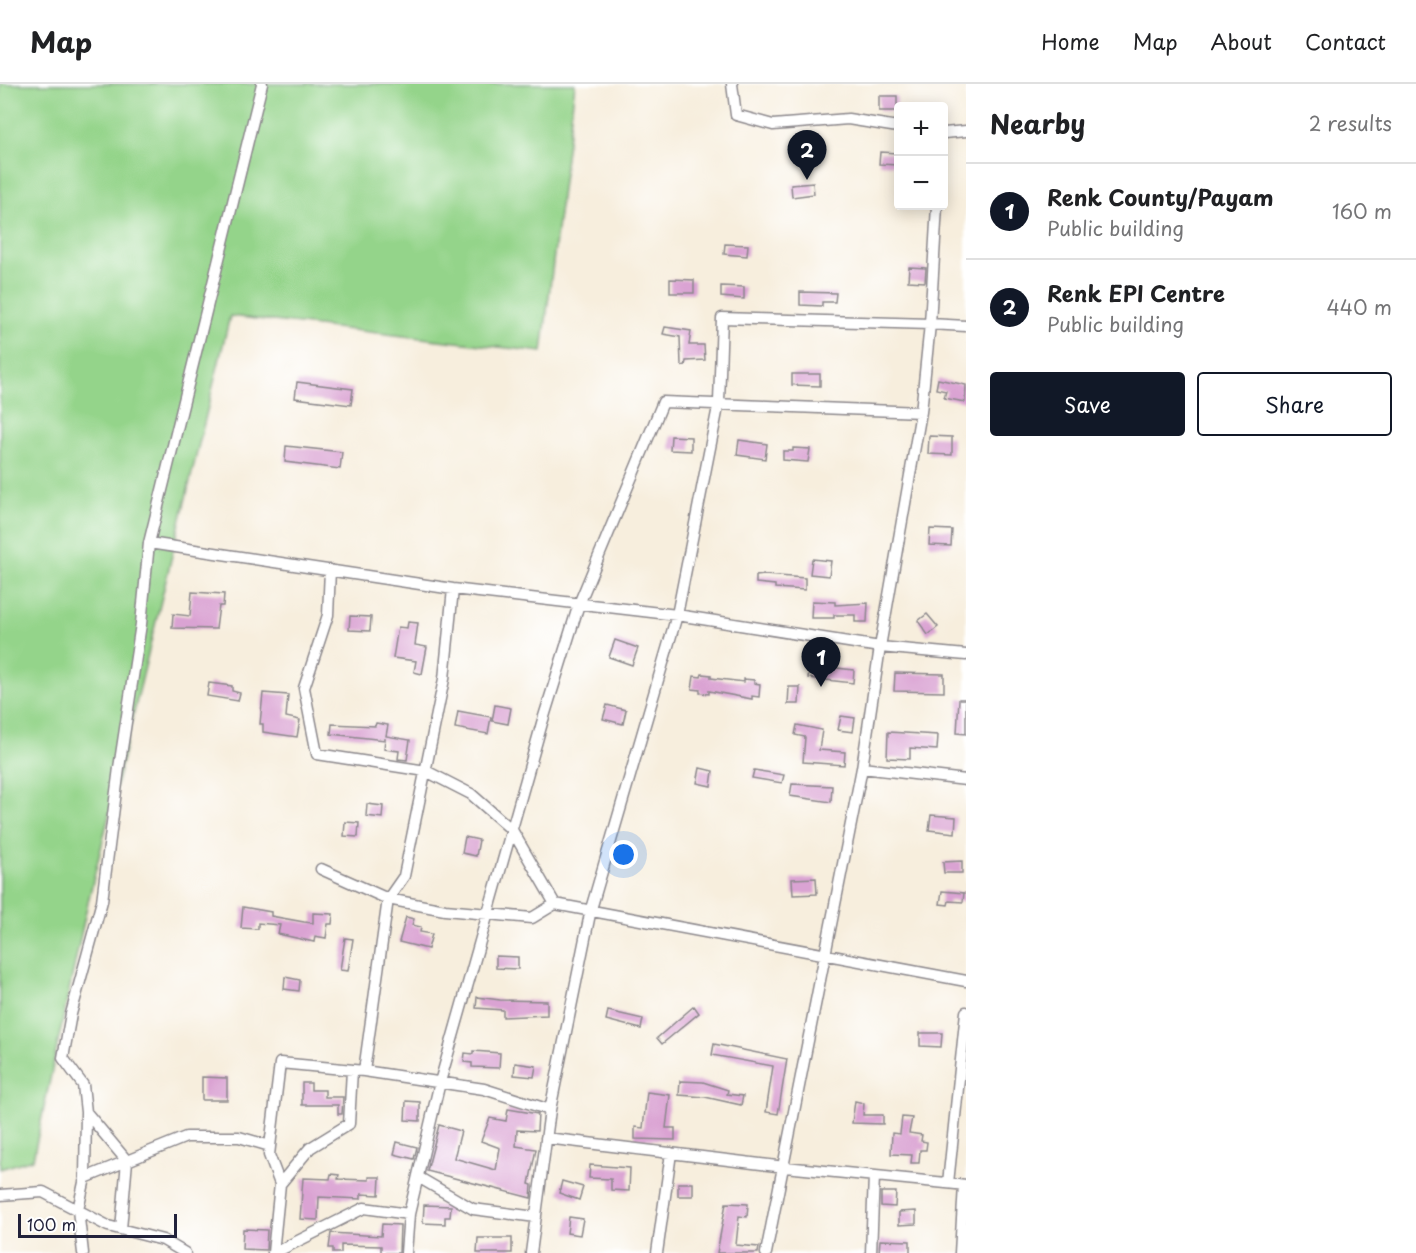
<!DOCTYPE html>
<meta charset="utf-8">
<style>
body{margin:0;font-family:"Playpen Sans",sans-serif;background:#f2f2f2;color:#202124}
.controls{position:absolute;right:18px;top:18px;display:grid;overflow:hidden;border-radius:6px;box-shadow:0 3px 15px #0003}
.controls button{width:54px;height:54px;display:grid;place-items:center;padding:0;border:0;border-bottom:2px solid #e0e0e0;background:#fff;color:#202124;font:30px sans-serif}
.scale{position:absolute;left:18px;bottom:15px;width:159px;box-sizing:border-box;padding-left:6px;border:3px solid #22223b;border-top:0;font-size:16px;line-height:21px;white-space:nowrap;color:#22223b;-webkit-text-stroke:4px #fff;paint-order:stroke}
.you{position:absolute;left:624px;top:771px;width:21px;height:21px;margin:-15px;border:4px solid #fff;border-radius:50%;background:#1a73e8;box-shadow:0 0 0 9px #1a73e833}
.badge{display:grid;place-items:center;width:39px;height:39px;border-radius:50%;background:#111827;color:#fff;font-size:20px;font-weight:700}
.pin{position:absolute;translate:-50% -50px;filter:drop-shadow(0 2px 3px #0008)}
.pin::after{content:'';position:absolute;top:32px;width:21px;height:18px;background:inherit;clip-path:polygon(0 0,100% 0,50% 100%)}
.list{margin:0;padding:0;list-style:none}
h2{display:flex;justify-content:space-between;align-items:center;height:78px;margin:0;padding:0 24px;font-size:26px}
h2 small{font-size:20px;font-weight:400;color:#757577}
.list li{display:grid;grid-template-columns:39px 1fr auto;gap:18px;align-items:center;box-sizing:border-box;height:96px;padding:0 24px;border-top:2px solid #e0e0e0}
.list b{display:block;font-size:22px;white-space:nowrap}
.list p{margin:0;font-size:20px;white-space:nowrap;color:#757577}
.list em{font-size:20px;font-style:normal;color:#757577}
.actions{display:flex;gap:12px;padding:18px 24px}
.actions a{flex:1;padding:14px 0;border:2px solid #111827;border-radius:6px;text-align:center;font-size:21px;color:#111827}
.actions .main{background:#111827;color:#fff}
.map{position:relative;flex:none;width:966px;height:1169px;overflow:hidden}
header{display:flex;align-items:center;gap:36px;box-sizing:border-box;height:84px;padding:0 30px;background:#fff;border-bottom:2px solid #e0e0e0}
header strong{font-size:28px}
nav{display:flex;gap:33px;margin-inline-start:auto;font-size:21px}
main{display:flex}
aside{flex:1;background:#fff}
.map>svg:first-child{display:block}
.green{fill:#94d48a;stroke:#5b7b62;stroke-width:1.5}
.building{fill:#daa3d3}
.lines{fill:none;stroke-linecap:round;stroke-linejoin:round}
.minor-casing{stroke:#8c888c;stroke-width:13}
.minor{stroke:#fff;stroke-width:10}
</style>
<header>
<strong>Map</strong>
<nav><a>Home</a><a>Map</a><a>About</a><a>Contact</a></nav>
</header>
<main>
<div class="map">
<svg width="966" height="1169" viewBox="0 0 966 1169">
<rect width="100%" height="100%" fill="#fff"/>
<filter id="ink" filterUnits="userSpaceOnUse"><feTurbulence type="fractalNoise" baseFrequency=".0167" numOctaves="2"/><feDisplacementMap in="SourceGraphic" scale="12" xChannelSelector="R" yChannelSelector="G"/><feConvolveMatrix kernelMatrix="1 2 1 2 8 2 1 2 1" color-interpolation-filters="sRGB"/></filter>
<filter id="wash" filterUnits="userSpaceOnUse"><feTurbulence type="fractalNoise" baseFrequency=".008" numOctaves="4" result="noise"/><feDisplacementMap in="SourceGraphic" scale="24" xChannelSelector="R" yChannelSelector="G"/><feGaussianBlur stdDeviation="1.35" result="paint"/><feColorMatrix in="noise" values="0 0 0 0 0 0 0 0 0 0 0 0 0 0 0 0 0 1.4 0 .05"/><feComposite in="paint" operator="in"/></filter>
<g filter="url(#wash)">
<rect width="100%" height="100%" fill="#f7eedd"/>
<path class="green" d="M0,0H575L542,268L230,232L88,818L33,1075L0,1085Z"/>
<g id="blocks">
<path class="building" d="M879,12H897V27H879Z
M880,68L898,69V81L879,80Z
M813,99L814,110L792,113L791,101Z
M725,160L748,161L747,172L724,170Z
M909,183L926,184L925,198L908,197Z
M670,195L694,196V209H670Z
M721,202L744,203V215L721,213Z
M800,208L836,209L835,218H822V222L800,221Z
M665,243L691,247L689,261H704L705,276L686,277L685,282L681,281L680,253L663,250Z
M792,290H820V302L792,301Z
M938,295L966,301L965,318L944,314L946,307L936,305Z
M297,298L353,305L351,321L295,314Z
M671,352L691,353V367L670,366Z
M929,352L952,353V371L928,370Z
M739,356L767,360L765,375L737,371Z
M286,362L342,368L340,385L285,378Z
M793,364L810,365L808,378L783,376V367H793Z
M930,445L952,446L951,462L929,461Z
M812,475L831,477L829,492L810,490Z
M764,491L805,494V506L775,504V501L756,499V492Z
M192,508L224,510L223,522H219L216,545L172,544L173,530L190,532Z
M812,517L835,518V521L868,519L867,538H855V531H834V534H811Z
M927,530L938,543L928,551L918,537Z
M350,532L371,533L370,547L349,546Z
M408,538L418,539L415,561L427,563L422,590L414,588L416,577L393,574L398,543L407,544Z
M615,556L638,564L632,581L609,573Z
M810,581L854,586L853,599L808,594Z
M895,589L944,590V608L894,607Z
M702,590L711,591V594L744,598V595L754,596V599L760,600L759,613L752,612V615L709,607V610L700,609V606L692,605L694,592L701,593Z
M209,599L232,602V607L240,609L238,617L207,612Z
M789,603H800L799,620H788Z
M263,609L288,611L286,633L300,636L297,653L263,648V640H260Z
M959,615H966V650L957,649Z
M495,621L511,624L508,640L492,637Z
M607,621L626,626L623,640L603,635Z
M458,627L491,633L488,650L455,644Z
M841,632L855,634L853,648L838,646Z
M376,639L388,641L386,652L410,656L407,676L398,675L399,667L384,665L385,654V656L331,650L332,640L375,642Z
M797,641L822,646L819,666L845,668L844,681L803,678L805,653L795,651Z
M888,648L938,651L937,666L910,664V675L887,674Z
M700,684L713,687L711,702L697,699Z
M754,686L784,691L782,699L752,694Z
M792,700L832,702L831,718L790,712Z
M367,720L383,722L382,734L366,732Z
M931,731L956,733L955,749L929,746Z
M345,738L359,739L358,753L344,752Z
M465,753L479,756L476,772L462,769Z
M962,777V789H944L943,778Z
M816,794L817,810L793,811L792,795Z
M942,807L964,809L963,818L949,817L948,821L940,820Z
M243,823L271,828V832L304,838L313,839V829L333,830L332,840H328L326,854L315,852L314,858L278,850L280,841L258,839V845L241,844Z
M406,833L414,835L412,841L421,843L420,848L432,850L428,865L399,858Z
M345,854L353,855L348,887L340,886Z
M496,872L518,873V885L496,884Z
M285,893L300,896L299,907L284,905Z
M477,913L500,916L547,917V931L503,933V926L476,924Z
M694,922L699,929L662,960L657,954Z
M608,927L643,935L641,945L606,936Z
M920,949H942L941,963L920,962Z
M714,960L787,975L778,1030L766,1028L773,982L712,971Z
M473,967L500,969L499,984L472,983V979L464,978L465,969L473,970Z
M515,979L536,982L534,993L514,991Z
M202,993L227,994V1016H202Z
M680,997L703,998L728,1006L727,1010L743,1012L741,1021L705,1013L679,1011Z
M302,999H311V1006H325V1013H343L342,1030H338V1021H302Z
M647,1008L670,1011L666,1044H675V1056L635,1055V1043L643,1044Z
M406,1017L420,1018V1037L405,1036Z
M855,1017L864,1019L863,1031H883V1040L852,1039Z
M508,1025L538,1030L537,1047L517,1046L516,1062L536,1065L529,1100L532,1101L531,1114L427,1087L439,1041L461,1047L454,1074L496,1086L500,1064L481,1057L490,1034L506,1037Z
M902,1033L912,1034L909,1049L922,1051L921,1057L927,1058L926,1066H920L919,1079H911L912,1071L891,1070L892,1049L900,1050Z
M397,1058L417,1063L414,1075L394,1070Z
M590,1081L630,1084L629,1107L611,1106V1095L589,1094Z
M331,1090L339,1091L338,1095L369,1096V1093H380L379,1111L361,1110V1115L319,1113L318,1136L300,1135L303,1094L330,1095Z
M562,1097L583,1103L579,1116L559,1109Z
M678,1099H693V1112H678Z
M881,1108H896L895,1123L881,1122Z
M726,1119L748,1120L747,1133L739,1132L736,1161L759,1163L758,1169H717Z
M424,1121L451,1122L450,1133H445V1140L423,1139Z
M916,1127V1140L899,1141V1128Z
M569,1133L583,1135L580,1151L567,1149Z
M382,1140L400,1141L399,1169H381V1162L341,1161V1169H333V1164H329L331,1149L381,1152Z
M243,1145L267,1146L266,1166L242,1165Z
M478,1154H512V1169H477Z
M880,1156L910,1157V1169H879Z"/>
</g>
</g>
<g filter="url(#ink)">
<use href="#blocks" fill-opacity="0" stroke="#8c888c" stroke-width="1.5"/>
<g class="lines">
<g class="minor-casing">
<path id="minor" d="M732,0L736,31L773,41L848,35L898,43
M944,49L966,47
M966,242L930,240L921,328L880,563L966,571
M149,459L453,505L677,531L880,563L862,684L966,696
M330,486L328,531L304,604L317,670L426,687L471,710L512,746L555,820L966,897
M321,785L388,815L445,826L532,834L555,820
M364,987L388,815L404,792L444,595L453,505
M546,1054L785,1083L966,1101
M418,1093L473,1125L536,1133
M85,1094L186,1053H239L270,1062
M948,1099L966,928
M280,1100L310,1064L349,1040L352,986
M0,1111L43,1108L108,1142L163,1156L185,1169
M121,1145L127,1077L86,1028L83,1001L63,974L71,930L102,817L119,684L141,540L149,459L262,0
M83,1169L78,1126L85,1094L86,1028
M273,1169L280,1100L269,1071L280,979L364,987L484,1005L550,1026
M274,1169L364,1124L409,1130
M406,1169L409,1130L440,998L542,639L579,520L663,318L921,328
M531,1169L550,1026L591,825L677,531L719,318L722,234L930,240L937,122
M657,1169L671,1069
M766,1169L862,684
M871,1169L874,1092
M960,1169L964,1101"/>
</g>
<use href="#minor" class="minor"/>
</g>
</g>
</svg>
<div class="controls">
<button>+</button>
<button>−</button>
</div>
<div class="scale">100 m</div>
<div class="you"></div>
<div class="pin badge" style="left:821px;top:603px">1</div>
<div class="pin badge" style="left:807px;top:96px">2</div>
</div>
<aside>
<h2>Nearby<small>2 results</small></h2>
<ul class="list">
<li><span class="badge">1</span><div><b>Renk County/Payam</b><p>Public building</p></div><em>160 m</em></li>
<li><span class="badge">2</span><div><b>Renk EPI Centre</b><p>Public building</p></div><em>440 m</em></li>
</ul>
<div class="actions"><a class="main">Save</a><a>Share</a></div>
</aside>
</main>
